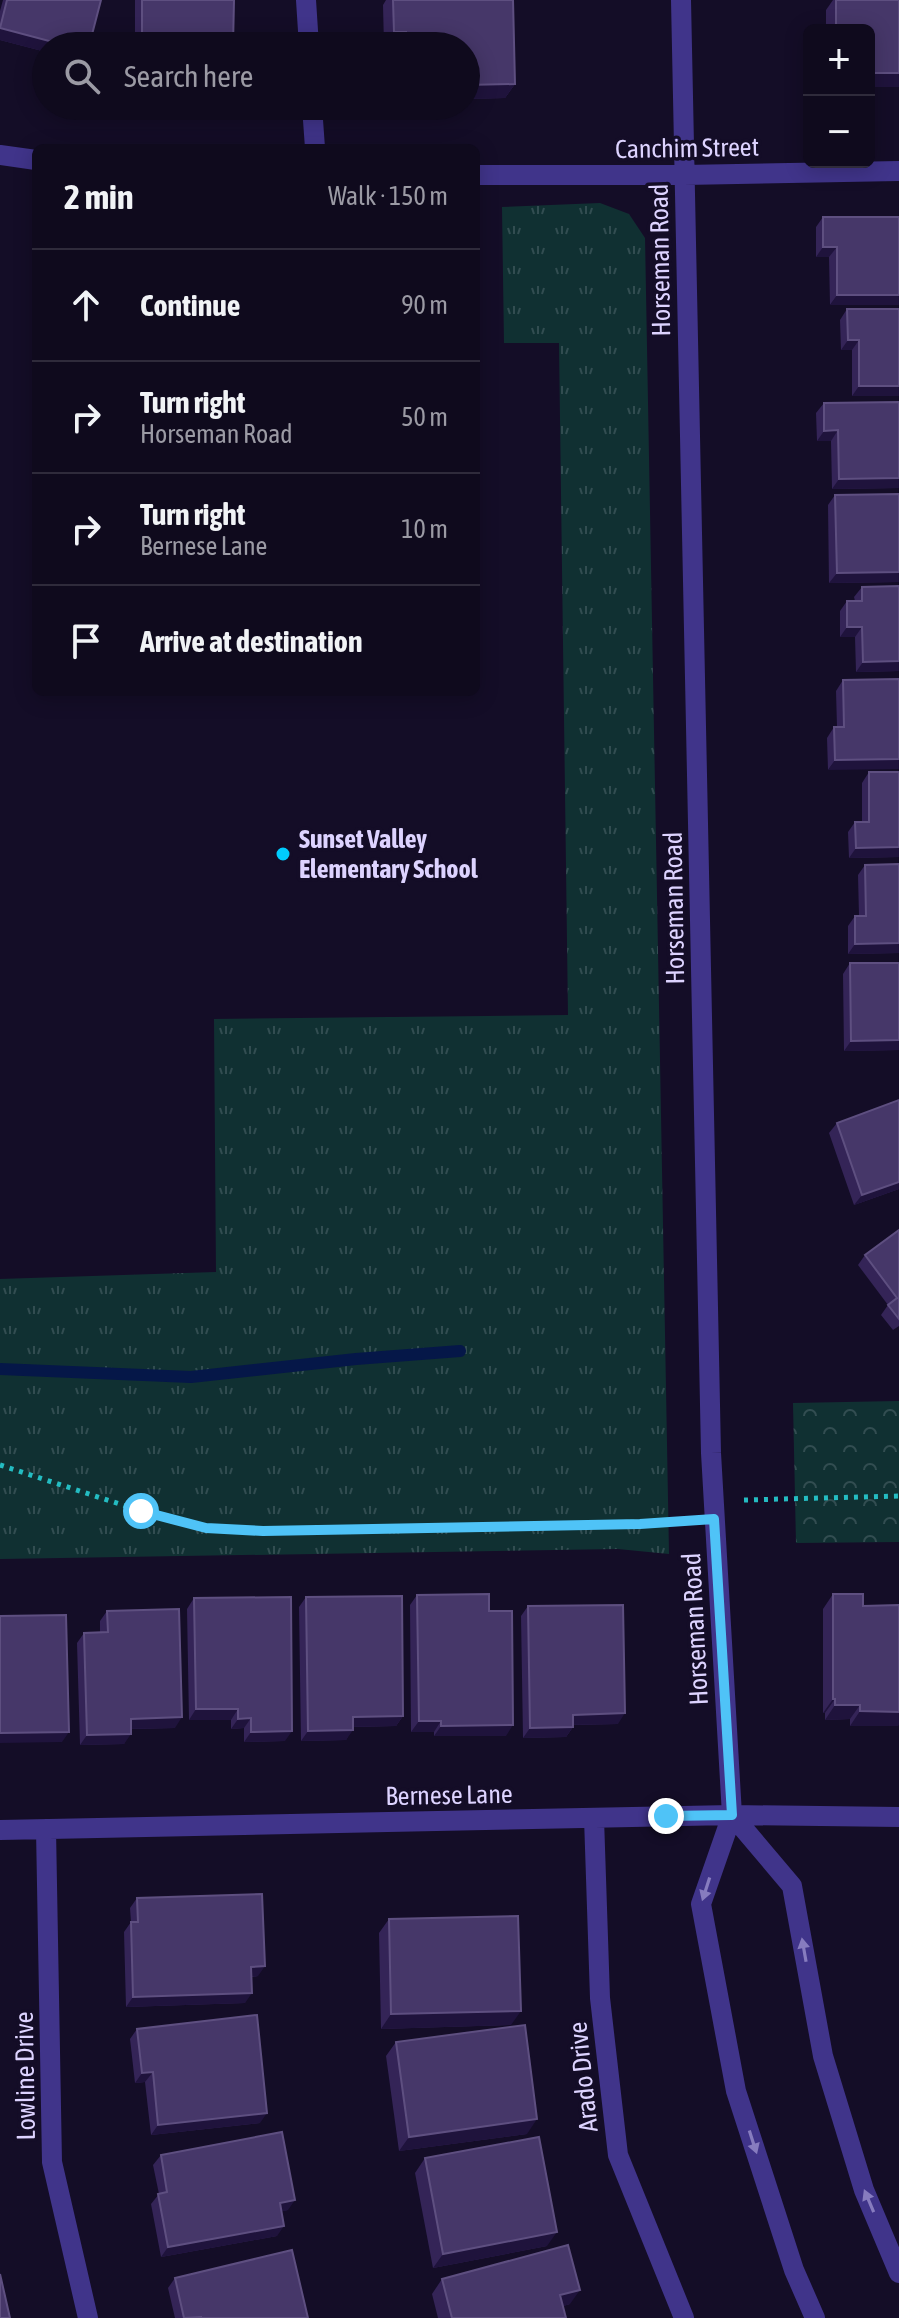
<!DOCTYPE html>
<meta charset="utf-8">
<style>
body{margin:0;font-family:"Asap Condensed",sans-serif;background:#1d182a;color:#f1f3f6}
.controls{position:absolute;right:24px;top:24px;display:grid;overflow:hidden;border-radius:12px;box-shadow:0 4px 20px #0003}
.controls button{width:72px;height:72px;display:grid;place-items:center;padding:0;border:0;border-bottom:2px solid #2f2b3b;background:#0f0a1d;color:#f1f3f6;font:40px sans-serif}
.stop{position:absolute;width:24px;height:24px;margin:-18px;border:6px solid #4fc3f7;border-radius:50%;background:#fff}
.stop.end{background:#4fc3f7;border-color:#fff;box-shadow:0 2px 8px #0008}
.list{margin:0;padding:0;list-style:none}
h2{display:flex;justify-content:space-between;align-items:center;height:104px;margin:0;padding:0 32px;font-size:34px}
h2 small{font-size:26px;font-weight:400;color:#9b9aa4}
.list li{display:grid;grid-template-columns:52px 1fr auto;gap:24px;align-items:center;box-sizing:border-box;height:112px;padding:0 32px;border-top:2px solid #2f2b3b}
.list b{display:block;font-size:30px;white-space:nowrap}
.list p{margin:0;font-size:26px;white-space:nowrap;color:#9b9aa4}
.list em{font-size:26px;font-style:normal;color:#9b9aa4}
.icon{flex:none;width:44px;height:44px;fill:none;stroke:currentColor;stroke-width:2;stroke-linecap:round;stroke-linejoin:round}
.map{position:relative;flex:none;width:899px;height:2318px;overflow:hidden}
.search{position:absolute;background:#0f0a1d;box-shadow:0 4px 20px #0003;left:32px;top:32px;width:448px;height:88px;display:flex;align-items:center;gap:20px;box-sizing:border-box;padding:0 28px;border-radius:44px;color:#9b9aa4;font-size:30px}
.panel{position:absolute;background:#0f0a1d;box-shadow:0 4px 20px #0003;left:32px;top:144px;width:448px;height:552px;border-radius:12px}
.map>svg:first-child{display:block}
.grass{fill:url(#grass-tufts)}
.park{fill:url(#park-crowns)}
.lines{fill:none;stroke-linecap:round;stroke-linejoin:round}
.stream{stroke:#051748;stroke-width:12}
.path{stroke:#24bcc2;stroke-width:5;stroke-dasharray:4 6;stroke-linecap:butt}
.minor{stroke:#40348a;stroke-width:20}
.wall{fill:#342457}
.shaded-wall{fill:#1f133c}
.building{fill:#463769;stroke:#5e4f80;stroke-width:2}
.oneway{fill:#877cbf}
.route{stroke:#4fc3f7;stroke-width:10}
.poi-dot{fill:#00ccfe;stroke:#140d27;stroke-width:3}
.labels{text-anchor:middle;stroke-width:7;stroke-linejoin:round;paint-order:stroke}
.street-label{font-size:26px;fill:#ddd3ff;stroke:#140d27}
.poi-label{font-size:26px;font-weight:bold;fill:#ddd3ff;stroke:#140d27;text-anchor:start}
</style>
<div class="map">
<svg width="899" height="2318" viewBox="0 0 899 2318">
<defs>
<pattern id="grass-tufts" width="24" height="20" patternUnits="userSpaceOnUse" patternTransform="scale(2)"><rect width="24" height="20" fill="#103032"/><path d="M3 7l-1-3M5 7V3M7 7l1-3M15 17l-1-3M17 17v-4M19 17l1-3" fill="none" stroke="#324d51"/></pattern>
<pattern id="park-crowns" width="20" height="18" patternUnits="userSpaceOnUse" patternTransform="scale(2)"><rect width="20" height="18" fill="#103032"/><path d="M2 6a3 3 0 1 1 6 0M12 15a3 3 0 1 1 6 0" fill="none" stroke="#324d51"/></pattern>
</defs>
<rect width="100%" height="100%" fill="#140d27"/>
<path class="grass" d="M600,203L629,214L645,238L669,1554L618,1549L0,1559V1279L216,1272L214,1019L568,1015L559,343H504L502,207Z"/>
<path class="park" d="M899,1401V1542L796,1543L793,1403Z"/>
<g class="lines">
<path class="stream" d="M0,1369L191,1377L356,1359L460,1351"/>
<path class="path" d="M0,1465L141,1511L206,1528L263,1531L685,1521
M744,1500L899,1496"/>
<path class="minor" d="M306,0L309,46
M681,0L711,1453L732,1815L701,1904L736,2091L794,2270L815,2318
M312,106L315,148
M0,155L36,160
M476,175H684L899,171
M732,1815L792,1886L823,2056L864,2190L899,2273
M594,1818L600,1998L618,2155L684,2318
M46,1829L52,2162L88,2318
M0,1830L732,1815L899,1817"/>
</g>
<path class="wall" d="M3,0H101L46,52L0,40V11Z
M135,0H234L233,46H135Z
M386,0H513L515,84L505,98L466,99V46H384L383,5Z
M833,0H899V87H869V30H826V10Z
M823,217H899L830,305L829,257H816V227Z
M847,309H899V396H852V350H841L840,320Z
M899,402V488L832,489L831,441H817L816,413L824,403Z
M899,494V582L829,583L828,505L835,495Z
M899,586V671L856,672L855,637H840V611L847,601H855L854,597L862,587Z
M899,679L828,770L827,738L834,727H837L836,691L843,680Z
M869,772H899V857L849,858L848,832L855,822H862V783Z
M865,865L899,953L848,954V926L855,916H859L858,875Z
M850,963H899V1050L844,1051L843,974Z
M899,1100V1189L854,1205L829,1133L837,1123Z
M899,1230V1326L893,1330L881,1315L888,1305L858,1265L865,1255Z
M833,1594L863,1606L898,1726H850V1719L825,1720V1713H823V1609Z
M417,1595L489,1611L506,1736H434V1732H411L410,1605Z
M306,1597L403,1716L396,1726L353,1727L346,1740L301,1741L299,1607Z
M194,1598L285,1741L244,1742V1728L231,1729V1720H189L187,1609Z
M528,1606L618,1724L573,1725V1727L566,1737L523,1738L521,1616Z
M107,1611L175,1728L131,1729L124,1744L80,1745L77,1643L84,1633L100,1632V1621Z
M137,1898L258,1976L252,1977L245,2003L126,2007L124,1932L131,1922L130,1908Z
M389,1919L511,2025L381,2029L379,1933Z
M137,2029L260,2123L151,2135L145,2082L135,2083L130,2039Z
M396,2042L527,2134L399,2151L386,2056Z
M161,2155L288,2210L282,2211L277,2236L161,2257L151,2204L159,2194L153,2165Z
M425,2158L547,2246L433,2268L415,2173Z
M175,2278L308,2318H175L168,2288Z
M442,2279L570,2304L563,2306L566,2318H438L432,2294Z"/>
<path class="shaded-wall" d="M0,28L69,46H46V52L0,40Z
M394,32H406L396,46H384Z
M869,73H899V87H869Z
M515,84L505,98L466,99V85Z
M823,247H837L829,257H816Z
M837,295H899V305H830Z
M848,340H859L852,350H841Z
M859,386H899V396H852Z
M838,430L831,441H817L824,431Z
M899,478V488L832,489L839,479Z
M899,572V582L829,583L837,573Z
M847,627H862L855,637H840Z
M899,661V671L856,672L863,662Z
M899,759V769L828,770L835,760Z
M899,847V857L849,858L856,848Z
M899,943V953L848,954L855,944Z
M899,1040V1050L844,1051L851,1041Z
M899,1182V1189L854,1205L862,1195Z
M833,1699H835L825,1713H823Z
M835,1705H860L850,1719L825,1720Z
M196,1709H238L231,1720H189Z
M860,1711L899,1712V1725L898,1726H850Z
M625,1713L618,1724L566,1725L573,1715Z
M403,1716L396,1726L346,1727L353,1717Z
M182,1717L175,1728L124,1729L131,1719Z
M251,1718L244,1728L231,1729L238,1719Z
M419,1721H441L434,1732H411Z
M513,1725L506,1736H434L441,1726Z
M573,1727L566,1737L523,1738L530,1728Z
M353,1730L346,1740L301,1741L308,1731Z
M292,1731L285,1741L244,1742L251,1732Z
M69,1732L62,1742L0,1743V1733Z
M131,1734L124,1744L80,1745L87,1735Z
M265,1966L258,1976L244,1977L251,1967Z
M252,1993L245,2003L126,2007L133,1997Z
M521,2011L511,2025L381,2029L391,2014Z
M153,2072L145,2082L135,2083L142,2073Z
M267,2113L260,2123L151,2135L158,2125Z
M537,2119L527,2134L399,2151L409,2137Z
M295,2200L288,2210L273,2213L280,2203Z
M284,2226L277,2236L161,2257L168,2247Z
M557,2232L547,2246L433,2268L443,2254Z
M580,2290L570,2304L550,2310L560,2295Z"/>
<path class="building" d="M7,0H101L89,46L72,43L71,46H68L0,28Z
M142,0H234L233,46H142Z
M393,0H513L515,84L466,85V46H406V32H394Z
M836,0H899V73H869V30H836Z
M823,217H899V295H837V247H823Z
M847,309H899V386H859V340H848Z
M899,402V478L839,479L838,430L824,431V403Z
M899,494V572L837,573L835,495Z
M899,586V661L863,662L862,627H847V601H862V587Z
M899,679V759L835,760L834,727H844L843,680Z
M869,772H899V847L856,848L855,822H869Z
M899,864V943L855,944V916H866L865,865Z
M850,963H899V1040L851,1041Z
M899,1100V1182L862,1195L837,1123Z
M899,1230V1319L888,1305L897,1298L865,1255Z
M489,1594V1611H512L513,1725L441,1726V1721H419L417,1595Z
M833,1594H863V1606L899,1605V1712L860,1711V1705H835V1699H833Z
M402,1596L403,1716L353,1717V1730L308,1731L306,1597Z
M291,1597L292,1731L251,1732V1718L238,1719V1709H196L194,1598Z
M623,1605L625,1713L573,1715V1727L530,1728L528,1606Z
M179,1609L182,1717L131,1719V1734L87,1735L84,1633L108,1632L107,1611Z
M66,1615L69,1732L0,1733V1616Z
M262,1894L265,1966L251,1967L252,1993L133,1997L131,1922H138L137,1898Z
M518,1916L521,2011L391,2014L389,1919Z
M257,2015L267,2113L158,2125L153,2072L142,2073L137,2029Z
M525,2025L537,2119L409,2137L396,2042Z
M282,2132L295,2200L280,2203L284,2226L168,2247L158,2194L167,2192L161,2155Z
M539,2137L557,2232L443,2254L425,2158Z
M568,2245L580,2290L560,2295L566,2318H452L442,2279Z
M292,2250L308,2318H201V2317L184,2318L175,2278Z
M0,2274L10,2318H0Z"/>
<defs><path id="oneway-solid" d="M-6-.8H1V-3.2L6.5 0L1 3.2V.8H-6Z" transform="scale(2)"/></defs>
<g class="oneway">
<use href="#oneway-solid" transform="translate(706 1889) rotate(108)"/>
<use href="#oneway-solid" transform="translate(804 1950) rotate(-100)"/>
<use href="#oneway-solid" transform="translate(753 2142) rotate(72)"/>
<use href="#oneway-solid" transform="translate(869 2201) rotate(-113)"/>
</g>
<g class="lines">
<path class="route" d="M141,1511L206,1528L263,1531L640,1524L714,1519L732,1815L666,1816"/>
</g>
<circle class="poi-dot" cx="283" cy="854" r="8"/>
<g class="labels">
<g class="street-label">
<text transform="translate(687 148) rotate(-1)" y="9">Canchim Street</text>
<text transform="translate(660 260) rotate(-91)" y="9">Horseman Road</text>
<text transform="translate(674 908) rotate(-91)" y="9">Horseman Road</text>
<text transform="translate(695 1629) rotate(-93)" y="9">Horseman Road</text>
<text transform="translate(449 1795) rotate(-1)" y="9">Bernese Lane</text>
<text transform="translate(25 2076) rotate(-91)" y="9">Lowline Drive</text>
<text transform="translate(583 2077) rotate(-96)" y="9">Arado Drive</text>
</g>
<g class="poi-label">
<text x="299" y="848">Sunset Valley<tspan x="299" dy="30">Elementary School</tspan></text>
</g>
</g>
</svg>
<div class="controls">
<button>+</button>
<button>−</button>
</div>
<div class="stop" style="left:141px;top:1511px"></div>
<div class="stop end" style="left:666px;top:1816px"></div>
<div class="search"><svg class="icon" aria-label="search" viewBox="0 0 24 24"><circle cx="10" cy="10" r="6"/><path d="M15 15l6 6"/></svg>Search here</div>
<section class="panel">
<h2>2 min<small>Walk · 150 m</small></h2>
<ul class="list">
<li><svg class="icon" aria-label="ahead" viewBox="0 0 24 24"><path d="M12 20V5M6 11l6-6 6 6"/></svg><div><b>Continue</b></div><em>90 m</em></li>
<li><svg class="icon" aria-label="right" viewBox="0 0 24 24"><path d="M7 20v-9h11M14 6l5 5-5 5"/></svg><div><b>Turn right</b><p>Horseman Road</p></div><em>50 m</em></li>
<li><svg class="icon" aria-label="right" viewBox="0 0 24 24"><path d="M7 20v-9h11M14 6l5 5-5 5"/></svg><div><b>Turn right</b><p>Bernese Lane</p></div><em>10 m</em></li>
<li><svg class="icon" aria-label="arrive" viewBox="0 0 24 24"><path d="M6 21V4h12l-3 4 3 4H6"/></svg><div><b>Arrive at destination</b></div></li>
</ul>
</section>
</div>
